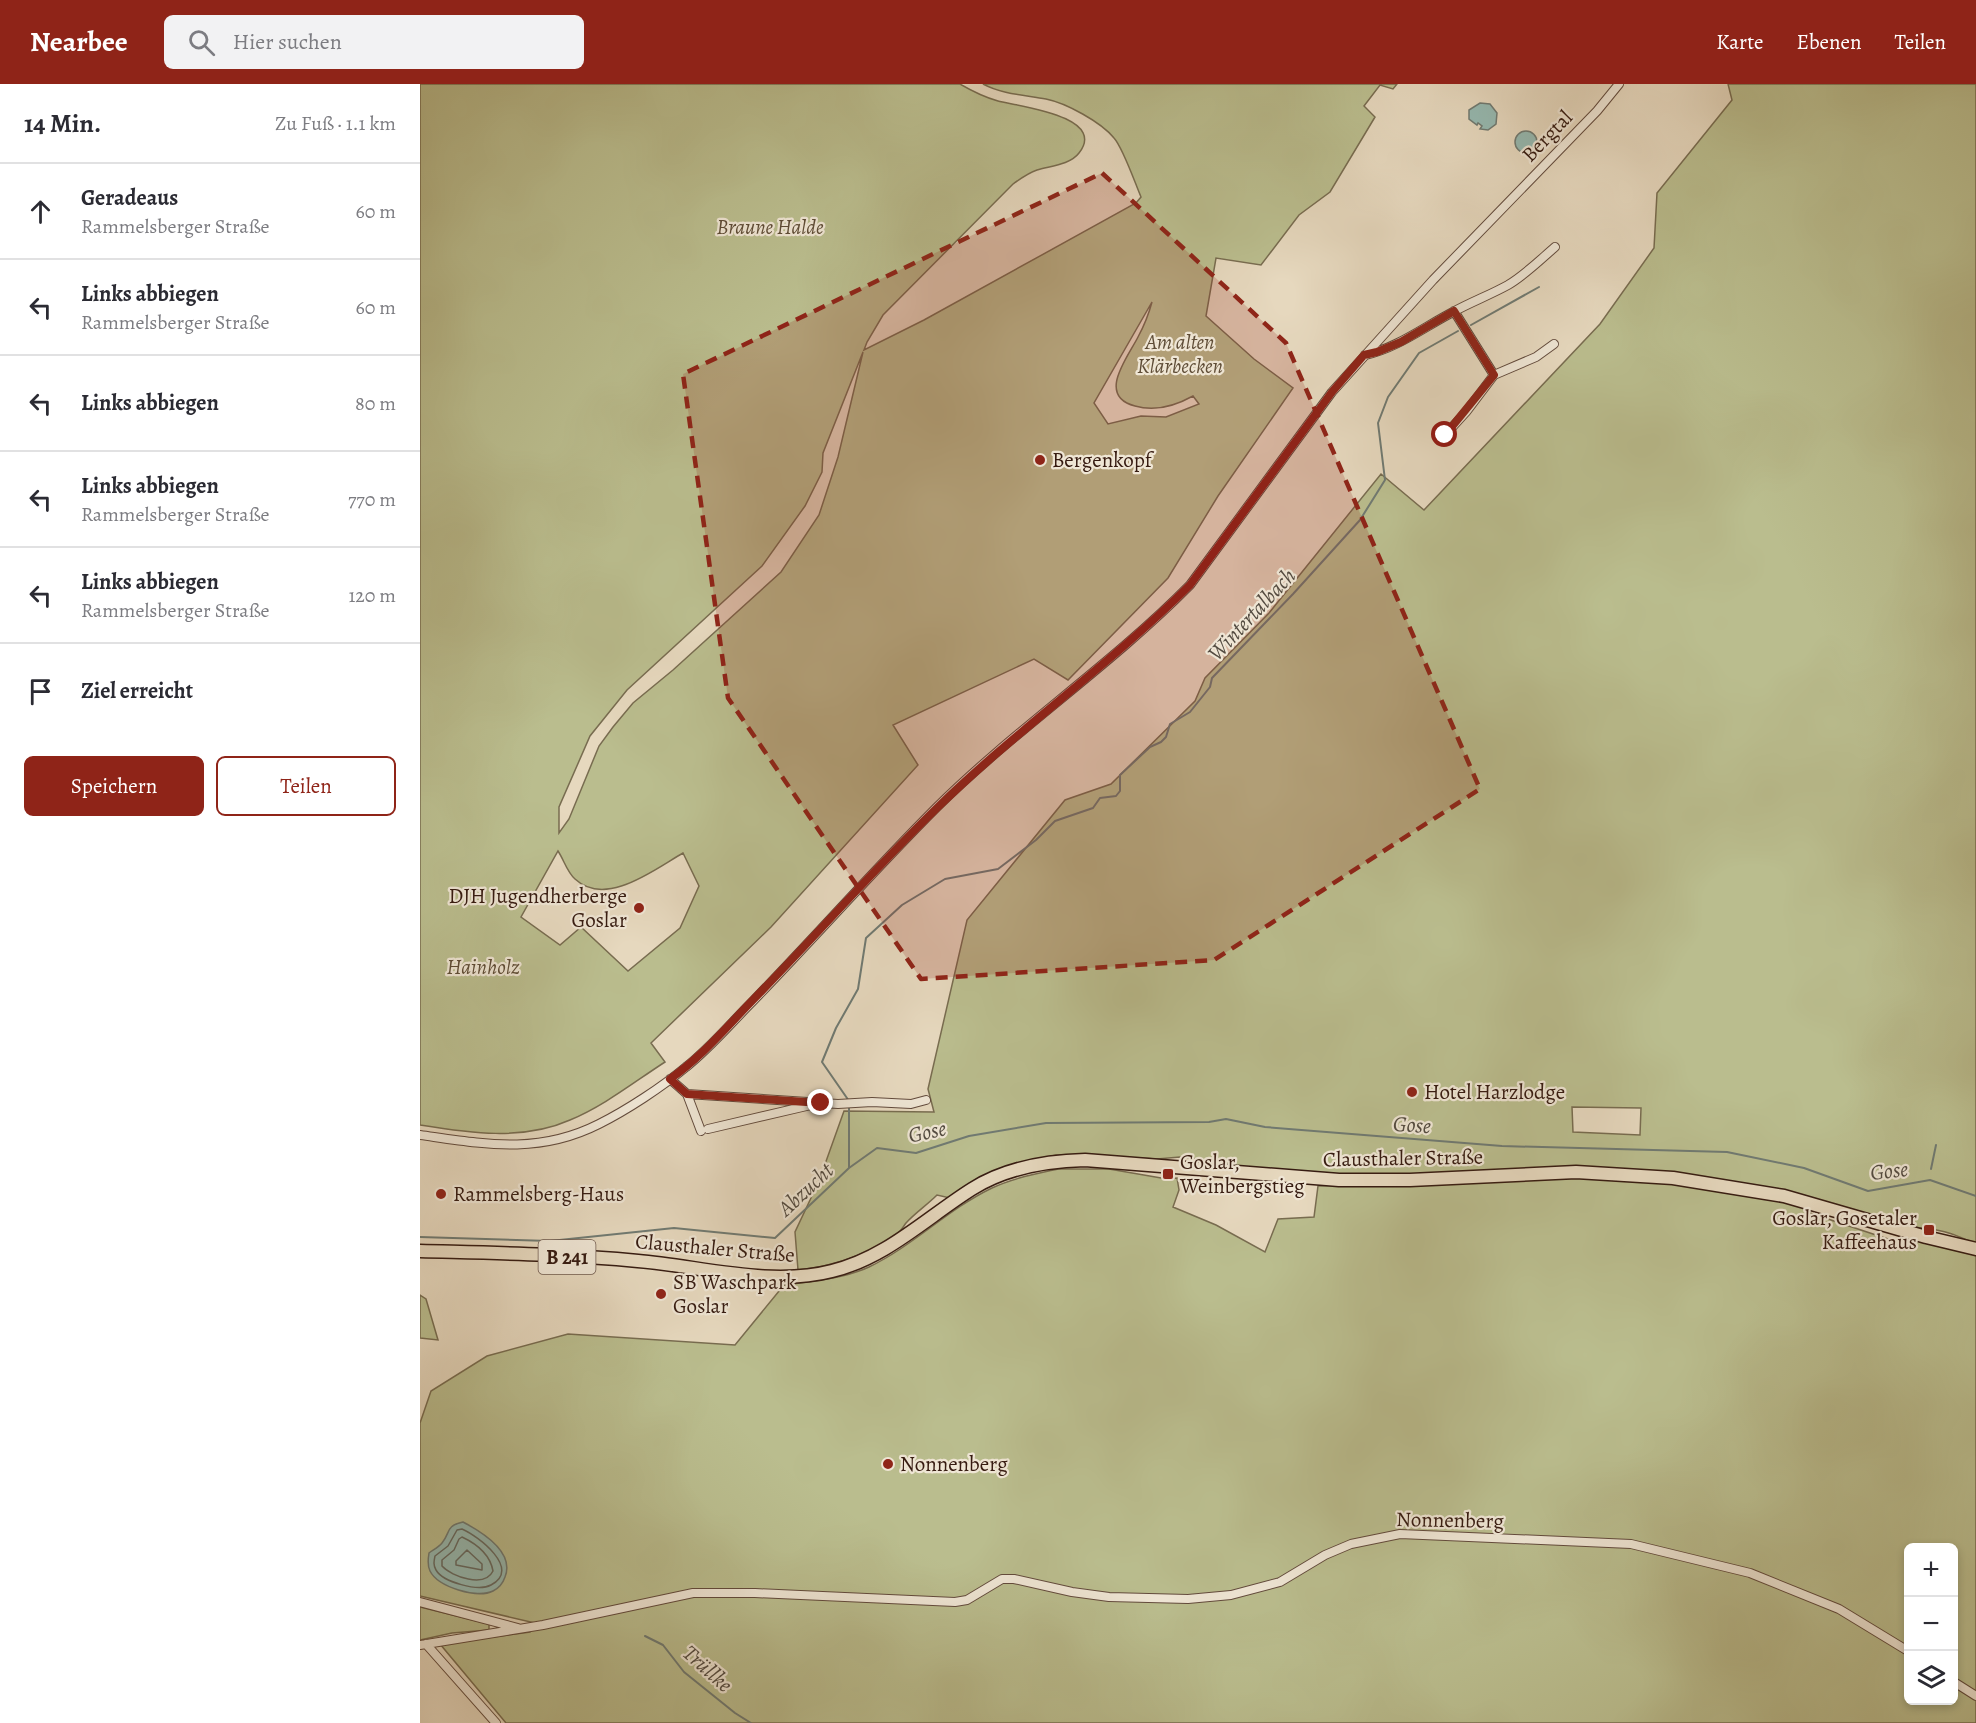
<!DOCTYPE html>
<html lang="de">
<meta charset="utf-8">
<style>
body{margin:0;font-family:Alegreya,serif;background:#f2f2f3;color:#2b2b33}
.controls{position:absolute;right:18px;bottom:18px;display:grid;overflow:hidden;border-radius:9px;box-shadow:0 3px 9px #0003}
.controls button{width:54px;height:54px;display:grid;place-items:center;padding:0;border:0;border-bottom:2px solid #e1e1e2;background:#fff;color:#2b2b33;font:30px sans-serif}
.stop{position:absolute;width:18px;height:18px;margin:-14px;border:4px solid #8f2418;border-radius:50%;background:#fff}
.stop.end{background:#8f2418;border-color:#fff;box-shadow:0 2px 6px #0008}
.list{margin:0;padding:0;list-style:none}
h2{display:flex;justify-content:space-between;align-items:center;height:78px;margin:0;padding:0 24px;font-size:26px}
h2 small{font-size:20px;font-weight:400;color:#7c7c81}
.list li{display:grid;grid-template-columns:39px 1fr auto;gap:18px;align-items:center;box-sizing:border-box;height:96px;padding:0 24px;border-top:2px solid #e1e1e2}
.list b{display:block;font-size:22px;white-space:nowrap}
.list p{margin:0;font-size:20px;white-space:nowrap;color:#7c7c81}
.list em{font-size:20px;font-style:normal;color:#7c7c81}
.actions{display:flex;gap:12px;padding:18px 24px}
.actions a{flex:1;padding:14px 0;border:2px solid #8f2418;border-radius:9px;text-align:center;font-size:21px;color:#8f2418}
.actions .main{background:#8f2418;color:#fff}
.icon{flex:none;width:33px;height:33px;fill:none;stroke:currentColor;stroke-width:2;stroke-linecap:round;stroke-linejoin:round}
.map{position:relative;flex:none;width:1556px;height:1639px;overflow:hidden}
header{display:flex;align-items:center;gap:36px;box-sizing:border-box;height:84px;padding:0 30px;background:#8f2418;color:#fff}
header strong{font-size:28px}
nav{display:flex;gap:33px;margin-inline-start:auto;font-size:21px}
.search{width:420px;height:54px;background:#f2f2f3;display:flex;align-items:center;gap:15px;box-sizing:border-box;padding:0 21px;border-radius:9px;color:#7c7c81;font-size:22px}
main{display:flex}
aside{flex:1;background:#fff}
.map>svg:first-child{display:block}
.green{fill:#babd8e;stroke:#786c50;stroke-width:1.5;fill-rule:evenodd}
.water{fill:#96bab2;stroke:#707a72;stroke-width:1.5}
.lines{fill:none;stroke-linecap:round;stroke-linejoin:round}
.shore{stroke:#666a62;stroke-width:1.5}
.stream{stroke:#707a72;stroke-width:2}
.minor-casing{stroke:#624a3c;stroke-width:10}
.primary-casing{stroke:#361b11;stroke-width:15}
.minor{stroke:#efe6d5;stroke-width:8}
.primary{stroke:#e6d8be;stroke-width:12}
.route{stroke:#8f2418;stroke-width:8}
.marked{fill:#8f2418;fill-opacity:0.2;stroke:#8f2418;stroke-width:4.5;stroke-dasharray:12 8;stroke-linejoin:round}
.poi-dot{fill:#8f2418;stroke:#efe6d5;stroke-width:2}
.labels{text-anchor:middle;stroke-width:4.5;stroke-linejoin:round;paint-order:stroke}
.shield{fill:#efe6d5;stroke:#6e584c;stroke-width:1.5}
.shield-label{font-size:20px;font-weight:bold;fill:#361b11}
.street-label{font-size:21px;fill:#361b11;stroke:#efe6d5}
.park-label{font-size:21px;font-style:italic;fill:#5e4c36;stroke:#efe6d5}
.poi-label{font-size:21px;fill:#361b11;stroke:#efe6d5;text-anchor:start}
.water-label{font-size:22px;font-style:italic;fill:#534b41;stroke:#efe6d5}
</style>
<header>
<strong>Nearbee</strong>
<div class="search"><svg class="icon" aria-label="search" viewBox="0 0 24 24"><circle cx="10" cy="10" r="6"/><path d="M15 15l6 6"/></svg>Hier suchen</div>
<nav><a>Karte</a><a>Ebenen</a><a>Teilen</a></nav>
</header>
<main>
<aside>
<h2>14 Min.<small>Zu Fuß · 1.1 km</small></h2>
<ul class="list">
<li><svg class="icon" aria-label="ahead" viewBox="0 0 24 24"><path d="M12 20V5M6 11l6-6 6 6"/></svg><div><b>Geradeaus</b><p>Rammelsberger Straße</p></div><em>60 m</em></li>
<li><svg class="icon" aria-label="left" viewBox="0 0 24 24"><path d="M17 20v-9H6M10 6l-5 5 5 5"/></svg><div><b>Links abbiegen</b><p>Rammelsberger Straße</p></div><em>60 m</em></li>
<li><svg class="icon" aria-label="left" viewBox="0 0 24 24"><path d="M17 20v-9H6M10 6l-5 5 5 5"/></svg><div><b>Links abbiegen</b></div><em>80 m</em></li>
<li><svg class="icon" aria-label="left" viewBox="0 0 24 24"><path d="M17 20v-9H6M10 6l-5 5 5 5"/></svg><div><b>Links abbiegen</b><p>Rammelsberger Straße</p></div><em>770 m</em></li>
<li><svg class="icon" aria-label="left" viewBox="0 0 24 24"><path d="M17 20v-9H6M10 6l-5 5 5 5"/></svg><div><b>Links abbiegen</b><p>Rammelsberger Straße</p></div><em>120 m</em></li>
<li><svg class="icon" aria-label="arrive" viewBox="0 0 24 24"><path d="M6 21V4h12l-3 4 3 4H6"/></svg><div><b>Ziel erreicht</b></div></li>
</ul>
<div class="actions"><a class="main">Speichern</a><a>Teilen</a></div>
</aside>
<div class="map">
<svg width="1556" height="1639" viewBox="0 0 1556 1639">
<rect width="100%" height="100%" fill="#e6d8be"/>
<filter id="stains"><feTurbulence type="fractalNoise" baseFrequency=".00333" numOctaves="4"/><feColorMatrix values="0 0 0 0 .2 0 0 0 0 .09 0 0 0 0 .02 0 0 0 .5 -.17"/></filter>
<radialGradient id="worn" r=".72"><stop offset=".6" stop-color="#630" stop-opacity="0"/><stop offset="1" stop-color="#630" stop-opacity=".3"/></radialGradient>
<path class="green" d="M0,0H540C552,7 564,13 578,17C597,22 688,32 659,69C650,81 629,82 617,86C608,89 600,95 593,100L463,231L447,258L444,266L504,236L716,119L721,113C715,99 703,64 694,54C681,38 646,19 626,15C604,11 582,10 563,0H977L973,5L960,1L944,22L955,33L910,108L879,131L841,181L796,174L786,232L834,275L873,304L798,412L748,494L648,596L614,575L473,641L498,681L351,843L231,959L245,978C214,998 184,1022 150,1036C103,1057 49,1049 0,1041ZM732,218C729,229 724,242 718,253C708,273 676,312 715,322C735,328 755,322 773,312L779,320L746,333L721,332L688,340L674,319ZM443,268L418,373L399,431L361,488L253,586L213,619L193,643L179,662L149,735L139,749V723L170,652L207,606L342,482L385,422L402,388L403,369ZM138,767C144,776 147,788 155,795C186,824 235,785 263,769L279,802L260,844L208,887L161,843L140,861L101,833Z
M1308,0H1556V1159C1547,1157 1541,1153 1532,1150C1519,1145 1506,1144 1492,1143L1365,1107L1255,1089L1156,1083L953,1092L824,1085L804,1078L760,1073L737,1075L666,1071H636L586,1083L530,1114L517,1111C507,1121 495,1129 486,1139C483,1143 481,1147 477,1150C447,1171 414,1182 378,1186L375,1148L399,1097L424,1027L514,1028L508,1005L547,836L645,716L691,700L775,617L785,594L849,529L961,390L1004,426L1180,240L1234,164L1237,109L1312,16ZM1152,1023L1221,1024L1220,1051L1153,1048Z
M638,1085H689L747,1095L757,1094L759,1106L753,1123L796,1141L845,1168L858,1135L894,1133L898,1102C1015,1097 1135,1087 1252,1099C1296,1103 1339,1113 1382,1122L1387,1128L1474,1157L1486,1159L1499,1156L1556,1170V1639H86L20,1560L110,1548L115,1539L0,1512V1339L11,1307L67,1272L148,1250L315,1261L364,1201C392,1197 423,1195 449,1183C493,1162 528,1125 572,1104C593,1094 616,1090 638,1085ZM1488,1464H1534V1616H1488Z
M0,1211L6,1215L18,1256L0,1254Z
M0,1523L69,1540V1546L32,1549L0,1556Z"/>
<path class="water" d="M1060,19L1070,20L1077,29L1076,40L1068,46L1060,45L1062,42L1058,39L1057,41L1049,35V26Z
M1095 58a11 11 0 1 1 22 0a11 11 0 1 1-22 0Z
M43,1438C62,1448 95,1468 85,1493C83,1499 79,1504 73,1507C57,1515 18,1503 10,1487C7,1481 8,1475 9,1469C13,1466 19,1463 22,1459C31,1448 25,1442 43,1438Z"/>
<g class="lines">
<path class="shore" d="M42,1445C58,1452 102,1485 71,1501C58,1508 23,1498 16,1486C13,1481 14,1477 15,1472L28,1462L37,1446Z
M42,1453C57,1460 70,1470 73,1487C65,1504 32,1493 22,1482V1476L34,1466L39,1455Z
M47,1466L62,1480V1486L36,1481V1477Z"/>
<path class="stream" d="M1051,241L1119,203
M429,1017L402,978L416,944L438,905L446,854L482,821L525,795L578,785L616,756L635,737L673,724L680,714L696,712L700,707V691L730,663L741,658L746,653L750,640L770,628L790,603L792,594L873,510L940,436L965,396L958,339L968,313L999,269L1038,247
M429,1084L457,1064L496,1069L549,1052L626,1039L789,1038L806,1035L845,1043L1082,1062L1307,1068L1384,1084L1448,1107L1510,1096L1556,1112
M1511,1085L1516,1061
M0,1153L130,1157L254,1144L355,1154L429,1084V1022
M225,1552L243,1561L264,1588L315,1629L331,1639"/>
<g class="minor-casing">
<path id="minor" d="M945,271C977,264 1004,243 1033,228C1051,218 1070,211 1088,201C1105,191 1120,176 1135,163
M1074,291L1116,273L1134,260
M1025,351L1046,328L1074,291L1034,227
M250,995L267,1010L418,1020L452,1018L491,1020L506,1016
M267,1010L281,1047
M288,1045L391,1021
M0,1051C64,1060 118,1071 179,1040C207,1026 242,1003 266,983C290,964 311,939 333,917C395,853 454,786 517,723C597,644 691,581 770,501L912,308L1013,196L1177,27L1199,0
M0,1518L98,1544
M6,1560L76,1639
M0,1561L123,1541L273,1509H335L535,1518L547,1516L582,1495H594L652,1508L689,1513L768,1515L811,1511L860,1498L905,1471L931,1460L980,1450L1211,1460L1330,1489L1419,1525L1488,1567
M1534,1598L1556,1612"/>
</g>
<g class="primary-casing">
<path id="primary" d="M0,1167C72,1169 146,1170 218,1177C279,1182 351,1203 412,1187C466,1174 506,1134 552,1105C585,1084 627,1077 665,1076L919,1096H990L1156,1088L1253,1094L1364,1112L1506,1153L1556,1165"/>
</g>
<use href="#minor" class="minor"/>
<use href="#primary" class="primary"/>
</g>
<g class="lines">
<path class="route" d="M401,1019L267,1010L250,995C280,974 304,946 329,920C393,855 453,786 518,723C598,645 691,580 770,501L912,308L944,271L957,268L981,258L1034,227L1074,291L1025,351"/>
</g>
<path class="marked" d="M682,89L866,259L1060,705L794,876L501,895L308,614L263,290Z"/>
<g class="poi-dot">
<circle cx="620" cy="376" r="6"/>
<circle cx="219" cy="824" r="6"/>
<circle cx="992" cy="1008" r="6"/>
<rect x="742" y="1084" width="12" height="12" rx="3"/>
<circle cx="21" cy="1110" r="6"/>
<rect x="1503" y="1140" width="12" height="12" rx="3"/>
<circle cx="241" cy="1210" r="6"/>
<circle cx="468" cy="1380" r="6"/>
</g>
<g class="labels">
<rect class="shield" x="118.5" y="1156" width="57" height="34" rx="4.5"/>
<g class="shield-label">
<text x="147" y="1180">B 241</text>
</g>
<g class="street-label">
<text transform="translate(1127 52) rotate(-46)" y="7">Bergtal</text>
<text transform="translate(983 1074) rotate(-1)" y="7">Clausthaler Straße</text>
<text transform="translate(295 1164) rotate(5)" y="7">Clausthaler Straße</text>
<text transform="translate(1030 1436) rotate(1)" y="7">Nonnenberg</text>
</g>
<g class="park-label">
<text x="350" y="150">Braune Halde</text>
<text x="760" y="265">Am alten<tspan x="760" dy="24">Klärbecken</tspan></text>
<text x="63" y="890">Hainholz</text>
</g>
<g class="poi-label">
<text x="632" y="383">Bergenkopf</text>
<text x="207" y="819" text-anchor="end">DJH Jugendherberge<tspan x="207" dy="24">Goslar</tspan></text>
<text x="1004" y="1015">Hotel Harzlodge</text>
<text x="760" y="1085">Goslar,<tspan x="760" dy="24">Weinbergstieg</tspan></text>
<text x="33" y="1117">Rammelsberg-Haus</text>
<text x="1497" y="1141" text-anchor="end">Goslar, Gosetaler<tspan x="1497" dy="24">Kaffeehaus</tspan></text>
<text x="253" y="1205">SB Waschpark<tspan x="253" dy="24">Goslar</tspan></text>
<text x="480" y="1387">Nonnenberg</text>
</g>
<g class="water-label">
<text transform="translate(831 530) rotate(-47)" y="8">Wintertalbach</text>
<text transform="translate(992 1040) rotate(4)" y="8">Gose</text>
<text transform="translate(507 1047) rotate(-12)" y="8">Gose</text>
<text transform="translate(1469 1086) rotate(-6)" y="8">Gose</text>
<text transform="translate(385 1105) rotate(-43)" y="8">Abzucht</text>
<text transform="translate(288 1584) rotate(42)" y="8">Trüllke</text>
</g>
</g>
<rect width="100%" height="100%" filter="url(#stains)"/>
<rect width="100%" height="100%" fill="url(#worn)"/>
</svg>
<div class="controls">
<button>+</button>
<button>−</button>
<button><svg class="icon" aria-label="layers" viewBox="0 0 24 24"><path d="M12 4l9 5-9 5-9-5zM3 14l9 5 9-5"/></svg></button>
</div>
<div class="stop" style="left:1025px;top:351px"></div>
<div class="stop end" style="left:401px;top:1019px"></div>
</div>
</main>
